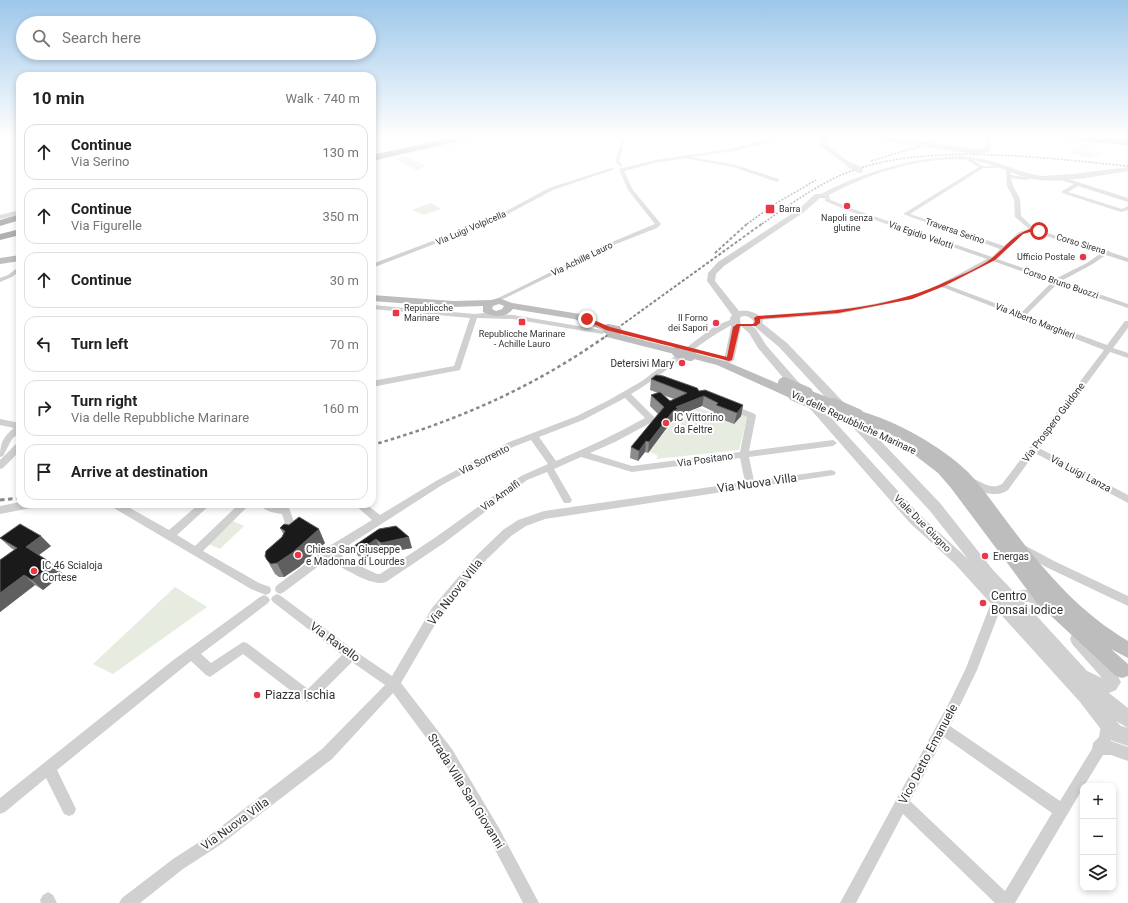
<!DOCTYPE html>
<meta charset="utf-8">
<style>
body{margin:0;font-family:Roboto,sans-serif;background:#f6f6f6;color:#222}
.controls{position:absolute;right:12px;bottom:12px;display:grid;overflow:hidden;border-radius:8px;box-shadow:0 2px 6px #0003}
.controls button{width:36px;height:36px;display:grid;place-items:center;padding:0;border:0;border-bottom:1px solid #e0e0e0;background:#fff;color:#222;font:20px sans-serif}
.stop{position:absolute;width:12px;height:12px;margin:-9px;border:3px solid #d93025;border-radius:50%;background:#fff}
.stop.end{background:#d93025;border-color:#fff;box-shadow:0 1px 4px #0008}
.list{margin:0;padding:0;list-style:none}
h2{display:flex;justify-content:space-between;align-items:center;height:52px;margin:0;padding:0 16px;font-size:17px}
h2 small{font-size:13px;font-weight:400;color:#767676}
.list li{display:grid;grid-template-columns:26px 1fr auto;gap:12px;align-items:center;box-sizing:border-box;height:56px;margin:0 8px 8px;padding:0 8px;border:1px solid #e0e0e0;border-radius:12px}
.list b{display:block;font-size:15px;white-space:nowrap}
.list p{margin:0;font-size:13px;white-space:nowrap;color:#767676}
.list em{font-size:13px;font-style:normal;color:#767676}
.icon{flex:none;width:22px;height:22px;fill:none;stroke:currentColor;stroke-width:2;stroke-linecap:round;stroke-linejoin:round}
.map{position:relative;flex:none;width:1128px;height:903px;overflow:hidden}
.search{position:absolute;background:#fff;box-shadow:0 2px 6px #0003;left:16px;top:16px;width:360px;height:44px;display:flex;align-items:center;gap:10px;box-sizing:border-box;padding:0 14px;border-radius:22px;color:#767676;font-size:15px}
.panel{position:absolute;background:#fff;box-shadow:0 2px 6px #0003;left:16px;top:72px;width:360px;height:436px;border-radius:12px}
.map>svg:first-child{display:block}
.green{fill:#e6ecdf}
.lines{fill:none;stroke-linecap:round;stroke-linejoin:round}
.minor{fill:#d0d0d0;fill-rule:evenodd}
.tertiary{fill:#d0d0d0;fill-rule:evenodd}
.secondary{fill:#bdbdbd;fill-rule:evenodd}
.motorway{fill:#9a9a9a;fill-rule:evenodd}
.rail-far3{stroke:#888;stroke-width:1.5;stroke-dasharray:2 1.5;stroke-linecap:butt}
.rail-far2{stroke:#888;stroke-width:2;stroke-dasharray:3 2;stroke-linecap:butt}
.rail-far1{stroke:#888;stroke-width:2.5;stroke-dasharray:3.5 3;stroke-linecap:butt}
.rail{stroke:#888;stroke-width:3;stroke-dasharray:4.5 3.5;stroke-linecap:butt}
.minor-bridge{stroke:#d0d0d0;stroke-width:5}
.tertiary-bridge{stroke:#d0d0d0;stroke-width:6}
.secondary-bridge-far1{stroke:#bdbdbd;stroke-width:10}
.secondary-bridge{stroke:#bdbdbd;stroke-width:12}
.wall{fill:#8c8c8c;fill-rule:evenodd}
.shaded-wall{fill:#5f5f5f}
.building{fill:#1a1a1a;stroke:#5f5f5f}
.route{fill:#d93025}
.poi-dot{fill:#e93649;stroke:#fff;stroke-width:1.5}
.labels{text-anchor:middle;stroke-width:4;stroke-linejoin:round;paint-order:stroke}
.far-poi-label{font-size:9px;fill:#333;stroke:#fff;text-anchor:start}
.far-street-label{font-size:9px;fill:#333;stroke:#fff}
.poi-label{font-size:10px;fill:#333;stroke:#fff;text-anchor:start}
.street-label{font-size:10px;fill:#333;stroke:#fff}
.near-street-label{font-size:12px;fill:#333;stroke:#fff}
.near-poi-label{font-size:12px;fill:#333;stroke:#fff;text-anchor:start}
</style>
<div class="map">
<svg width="1128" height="903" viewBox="0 0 1128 903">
<rect width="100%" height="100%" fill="#fff"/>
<path class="green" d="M490,136H496L456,145L460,147L448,151L436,148L402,153Z
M1049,136L1128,144V145L1101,143L1092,150L1074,146L1075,142L1066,141L1065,138Z
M1074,147L1102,154L1090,158L1071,154Z
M404,156L426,166L416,170L396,159Z
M431,203L441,209L423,215L412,210Z
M699,408L714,413L713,415L735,423L741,414L747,417L739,450L656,459L658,456L649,451L674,421L677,419L675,416L678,417Z
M233,521L244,526L220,549L208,544Z
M175,587L207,607L113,674L93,664Z"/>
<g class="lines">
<path class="minor" d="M529,136L552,139L578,136L552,141Z
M623,136H627L619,161L623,166L621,167L615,161Z
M787,136H796L734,151L692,157L736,165L779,179V181L777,182L733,167L689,159L687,158L655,163L624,171L633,190L661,224L657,228L616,244L497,302H493L492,301L612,242L655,224L628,190L619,169L655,160L723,150Z
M984,136H988L991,150L987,149Z
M968,159C974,159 978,164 983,166C989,167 994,164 999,167L997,168H983L910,214L1004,246L1019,232L1029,229L1015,217L1014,199L1007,186L1006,171L1008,170L1010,171L1011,175L1030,178L1027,180L1011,178L1013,186L1020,199L1021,216L1035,229L1105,251H1109L1110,252L1128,258V262L1106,255L1091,265L1061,281L1128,304V308L1057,284L1026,315L1107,345L1125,321H1128V328L1113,348L1128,353V358L1110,352L1039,448L1128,495V503L1035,453L1008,490C1005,492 1001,494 996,494C987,495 969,488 964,480L966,478L969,477C980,480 990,491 1002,484L1104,350L942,287L912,299L838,314L757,320L753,318L757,316C807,312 859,310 908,296C935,289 962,272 987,259L849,211L825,201V199H829L853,209L992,257L1000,249L903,214L979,167L968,161ZM1033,232L1101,253L1087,263L1055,279L997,259L1023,234ZM993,261L1052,282L1021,313L947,285Z
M611,168L615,169L553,190L497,220L372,268V264L493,218L549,188Z
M1065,178L1128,198V202L1078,186L1068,192L1122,209L1128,206V210L1121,212L1062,193V191L1074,184L1063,181L1062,180Z
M20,266V271L12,277L0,282V278L8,275Z
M372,305L475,314L484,313L513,315L602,330L606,332L602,334L513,319L477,318L460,370L372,387V381L454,366L470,318L372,309Z
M735,318H738V322C699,340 668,373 631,394L654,417L655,419L654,421L615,442L590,453L632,466L740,452L747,417L728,409L727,407L728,405L731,404L755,414L756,416L749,451L833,440L837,443L833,446L749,457L754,481L831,470L834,471L836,473L834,475L545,519L526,526L511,536L486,560L440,616L401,683L452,749L499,828L539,903H523L489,838L442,759L393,693L332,759L220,845L183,869L140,903H119L122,898L173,859L210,835L322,749L385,685L352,662L317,697L307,702L303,700L243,654L210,677L206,675L191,661L57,770L76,809L74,814L69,816L64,814L46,778L5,812L0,814V798L172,661L260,597L264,595L268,597L270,600L268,603L201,654L211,663L243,642L247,643L308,689L342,655L273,602L271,599L273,596L277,594L281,596L355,651L392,676L432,608L478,554L503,530L518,520L544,511L745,482L740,458L632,472L581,457L554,469L572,500L570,503H564L547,472L527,480L444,543L386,582C372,587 348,570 335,564L332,556L284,592L280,594L276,592L275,589L276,586L331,545L372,520L354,504H366L380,515L436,481L507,443L577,416L609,400L642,381L715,326ZM625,398L645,418C616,434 586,448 556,461L539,437L583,420ZM531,440L548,464L521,476L436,537L380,574H377L343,558L341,550L442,485L513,447Z
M0,419L20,423V432L12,439L3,456L0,457C0,443 3,437 14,428L0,425Z
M20,442V451L3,468L0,469V460L17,443Z
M20,502V504H36L34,507L31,508L0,514V506Z
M110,504H123L169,530L199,504H211L177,535L195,546L239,504H250L203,551L259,583L270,587L271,590L270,593L266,595L251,589L112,507Z
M259,504H273L289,508L298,533L297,536L293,537L289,536L282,514C274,513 264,511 259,504Z
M1024,545L1054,561L1128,596V606L1046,567L1020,552L1019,549L1020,546Z
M998,595L1002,597L1004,600L977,670L950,726L1060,801L1092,749L1093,743L1099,737L1102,720L1107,719L1112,720L1113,725L1111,741L1128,747V761L1111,755H1103L1084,786H1083V788L1015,903H995L903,814L856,903H840L950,701L966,668L992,600L994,597ZM944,737L1052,813L1005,891L910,801Z
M48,892L53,895L57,903H41L40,900L43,895Z"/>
<path class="tertiary" d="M822,136H828L826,143L828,146L852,164V166H848L823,148L820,143Z
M961,156L988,160L1027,173L1041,176L1073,174L1128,167V171C1100,175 1069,183 1040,180C1019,178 1002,167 982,162C933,152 872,172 829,195L830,199L820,198L804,212L724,266L716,274L715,281L739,311C749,310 757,312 763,320L762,323L787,343L940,503L993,570L1014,592C1027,587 1046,590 1052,604L1050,609L1045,611L1029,602H1024L1087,671L1102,678L1072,644L1070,639L1072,634L1078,632L1084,634L1111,663L1121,682L1116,690L1109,693L1128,708V728L1116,721L1121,726L1128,728V746L1113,741L1106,736L1080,702L955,564L910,523L785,380L758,348L749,333L741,326L743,324H749L756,329L766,345L793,376L920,515L968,559L930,511L779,347L754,326L753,320C749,317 744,314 740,318L741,327L734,360L729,363L724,360L731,327L730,318L732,315L707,281L708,273L718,262L799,209L815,194H821C865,171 912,158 961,156Z
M20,210V214L0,219V215Z"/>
<path class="secondary" d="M20,255V261L0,264V258Z
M372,295L453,301L491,300L499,298L512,303L580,314L613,329L608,332L574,319L513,309C505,319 493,317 483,312V306L453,307L372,301ZM499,304L504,306L502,309L496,311L492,309L493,306Z
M611,332L682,350L683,352L678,355L607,337L606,335L607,333Z
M690,352L725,361L798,392L800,395L798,398H790L717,365L686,357L685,355L686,353Z
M809,390L837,401L839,404L834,408L849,414L851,417L849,420H841L816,409L814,406L819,402L805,397L803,394Z
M860,411C896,421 941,446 968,472C984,489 997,509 1011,527C1045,572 1079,612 1128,641V658L1111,649L1128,664V676L1122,678L1116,676L1037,603L951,488L938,473L912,453L911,450L915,446L856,418L854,415L856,412Z"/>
<path class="motorway" d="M462,136H480L372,161V155Z
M1058,136H1094L1128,139V145L1062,139Z
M20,214V220L0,226V220Z
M20,229V235L0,240V234Z"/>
<path class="rail-far3" d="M871,161L953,136
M747,224L775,204L816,180
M762,224C786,207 811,189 839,176C919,140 1042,158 1128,166"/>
<path class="rail-far2" d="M715,253L748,223
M605,337L763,223"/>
<path class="rail-far1" d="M372,445C457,421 534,387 606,336"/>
<path class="rail" d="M0,500L20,498"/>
<path class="minor-bridge" d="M872,137L979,152L989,149"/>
<path class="tertiary-bridge" d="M850,165L860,170"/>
<path class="secondary-bridge-far1" d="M608,329L617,331"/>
<path class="secondary-bridge" d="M678,352L690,355
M784,383L807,393
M794,395L820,406
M833,404L858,415
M845,417L873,429"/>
</g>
<path class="wall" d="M651,379L699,391L743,405L741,416L734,424L713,416L714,412L702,406L677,416V419L672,421L648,453L645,452L638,461L630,458L631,447L658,414L650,406L651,395L658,393L650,390ZM663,395L674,399L670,401Z
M280,528L325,543L299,567L284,577H279L275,574L267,560L284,535Z
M379,529L412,548L384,553L380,549L367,558L358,556L354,546Z
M0,538L51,546L39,555L63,574L43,590L35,585L0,612V560L14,550L11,548Z"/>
<path class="shaded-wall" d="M704,396L702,406L677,416V419L672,421L648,453L649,442L676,407Z
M743,405L741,416L734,424L737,413Z
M646,441L645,452L638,461L639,451Z
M319,529L325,543L299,567L284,577L277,563Z
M41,536L51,546L36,557L26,547Z
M409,537L412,548L384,553L381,543Z
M376,539L380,549L367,558L363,548Z
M53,564L63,574L43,590L32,580Z
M24,575L35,585L0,612V593Z"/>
<path class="building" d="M656,375L663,376L697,388L699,391L705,390L743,405L737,413L716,405L718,403L704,396L676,407L678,409L673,411L649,442L646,441L639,451L631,447L664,407L651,395L660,392L670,401L687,393L651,379Z
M299,517L319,529L292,553L277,563L271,564L267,560L265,556L266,551L282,537L285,531L280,528L284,524L289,525Z
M20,524L41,536L26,547L53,564L32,580L24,575L0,593V560L17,548L0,538Z
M396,526L409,537L381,543L376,539L363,548L354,546L379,529Z"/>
<linearGradient id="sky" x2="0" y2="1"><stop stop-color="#9dc7ea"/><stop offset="0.52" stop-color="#fff"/><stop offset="1" stop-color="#fff" stop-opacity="0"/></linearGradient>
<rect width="1128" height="263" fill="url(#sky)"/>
<path class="route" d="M1033,228L1041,231H1033L1023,234L995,260L944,286L912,299L838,313L760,319V323L756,326H740L732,360L729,361L606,330L584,319L589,318L610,327L727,357L733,327L737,324H753L755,322L754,318L757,316C819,312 884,310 941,284C956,277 980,268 992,258C1008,245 1013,234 1033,228Z"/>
<g class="poi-dot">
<circle cx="847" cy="206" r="4"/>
<rect x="765" y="204" width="10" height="10" rx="2"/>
<circle cx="1083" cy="257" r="4"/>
<rect x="392" y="309" width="8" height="8" rx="2"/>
<rect x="518" y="318" width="8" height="8" rx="2"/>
<circle cx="716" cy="323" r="4"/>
<circle cx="682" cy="363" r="4"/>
<circle cx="666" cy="423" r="4"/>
<circle cx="298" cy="555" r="4"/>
<circle cx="985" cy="556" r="4"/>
<circle cx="34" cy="571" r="4"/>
<circle cx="983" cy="603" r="4"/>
<circle cx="257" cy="695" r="4"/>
</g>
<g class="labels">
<g class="far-poi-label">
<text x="779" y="212">Barra</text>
<text x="847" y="221" text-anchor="middle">Napoli senza<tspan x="847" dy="10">glutine</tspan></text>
<text x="1075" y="260" text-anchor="end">Ufficio Postale</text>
<text x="404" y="311">Republicche<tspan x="404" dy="10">Marinare</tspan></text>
<text x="708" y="321" text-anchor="end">Il Forno<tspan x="708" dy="10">dei Sapori</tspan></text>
<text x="522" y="337" text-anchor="middle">Republicche Marinare<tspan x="522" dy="10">- Achille Lauro</tspan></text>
</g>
<g class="far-street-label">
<text transform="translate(471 228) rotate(-23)" y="3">Via Luigi Volpicella</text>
<text transform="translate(955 231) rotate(19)" y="3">Traversa Serino</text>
<text transform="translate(921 235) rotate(19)" y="3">Via Egidio Velotti</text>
<text transform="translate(1081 244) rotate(17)" y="3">Corso Sirena</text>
<text transform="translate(582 259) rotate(-26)" y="3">Via Achille Lauro</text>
<text transform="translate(1061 283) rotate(19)" y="3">Corso Bruno Buozzi</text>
<text transform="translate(1035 321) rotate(21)" y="3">Via Alberto Marghieri</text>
</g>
<g class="poi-label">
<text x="674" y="367" text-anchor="end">Detersivi Mary</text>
<text x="674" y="421">IC Vittorino<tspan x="674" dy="12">da Feltre</tspan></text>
<text x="306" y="553">Chiesa San Giuseppe<tspan x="306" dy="12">e Madonna di Lourdes</tspan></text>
<text x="993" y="560">Energas</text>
<text x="42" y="569">IC 46 Scialoja<tspan x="42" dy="12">Cortese</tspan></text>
</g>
<g class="street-label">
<text transform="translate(854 422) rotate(25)" y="4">Via delle Repubbliche Marinare</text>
<text transform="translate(1053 422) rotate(-53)" y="4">Via Prospero Guidone</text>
<text transform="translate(484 459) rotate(-27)" y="4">Via Sorrento</text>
<text transform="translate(705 459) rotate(-8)" y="4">Via Positano</text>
<text transform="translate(1081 473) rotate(28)" y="4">Via Luigi Lanza</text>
<text transform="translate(500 495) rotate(-36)" y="4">Via Amalfi</text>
<text transform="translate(923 523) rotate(45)" y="4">Viale Due Giugno</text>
</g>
<g class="near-street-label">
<text transform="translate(757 483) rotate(-8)" y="4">Via Nuova Villa</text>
<text transform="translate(455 592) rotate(-52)" y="4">Via Nuova Villa</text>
<text transform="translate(335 642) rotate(36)" y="4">Via Ravello</text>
<text transform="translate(928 754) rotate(-62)" y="4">Vico Detto Emanuele</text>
<text transform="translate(466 791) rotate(58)" y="4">Strada Villa San Giovanni</text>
<text transform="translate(235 824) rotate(-36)" y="4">Via Nuova Villa</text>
</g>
<g class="near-poi-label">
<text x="991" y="600">Centro<tspan x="991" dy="14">Bonsai Iodice</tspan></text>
<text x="265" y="699">Piazza Ischia</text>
</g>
</g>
</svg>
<div class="controls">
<button>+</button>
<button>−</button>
<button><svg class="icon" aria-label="layers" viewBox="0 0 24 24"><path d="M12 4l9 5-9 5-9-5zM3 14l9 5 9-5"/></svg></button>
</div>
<div class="stop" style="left:1039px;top:231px"></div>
<div class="stop end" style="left:587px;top:319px"></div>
<div class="search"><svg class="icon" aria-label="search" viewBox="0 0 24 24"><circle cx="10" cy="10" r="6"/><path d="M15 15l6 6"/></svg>Search here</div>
<section class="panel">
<h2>10 min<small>Walk · 740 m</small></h2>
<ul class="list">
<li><svg class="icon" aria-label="ahead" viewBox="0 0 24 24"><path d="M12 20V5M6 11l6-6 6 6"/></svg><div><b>Continue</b><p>Via Serino</p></div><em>130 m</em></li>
<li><svg class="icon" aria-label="ahead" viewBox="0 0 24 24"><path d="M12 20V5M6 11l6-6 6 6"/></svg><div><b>Continue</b><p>Via Figurelle</p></div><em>350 m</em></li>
<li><svg class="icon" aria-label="ahead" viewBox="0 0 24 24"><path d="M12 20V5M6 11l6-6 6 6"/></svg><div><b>Continue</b></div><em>30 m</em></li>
<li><svg class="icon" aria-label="left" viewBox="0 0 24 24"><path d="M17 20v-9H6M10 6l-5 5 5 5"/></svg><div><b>Turn left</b></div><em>70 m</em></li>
<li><svg class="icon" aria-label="right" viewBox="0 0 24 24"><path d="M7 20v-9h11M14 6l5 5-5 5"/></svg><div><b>Turn right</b><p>Via delle Repubbliche Marinare</p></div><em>160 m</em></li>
<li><svg class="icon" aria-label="arrive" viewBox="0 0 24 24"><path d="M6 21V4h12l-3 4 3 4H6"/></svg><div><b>Arrive at destination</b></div></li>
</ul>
</section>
</div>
